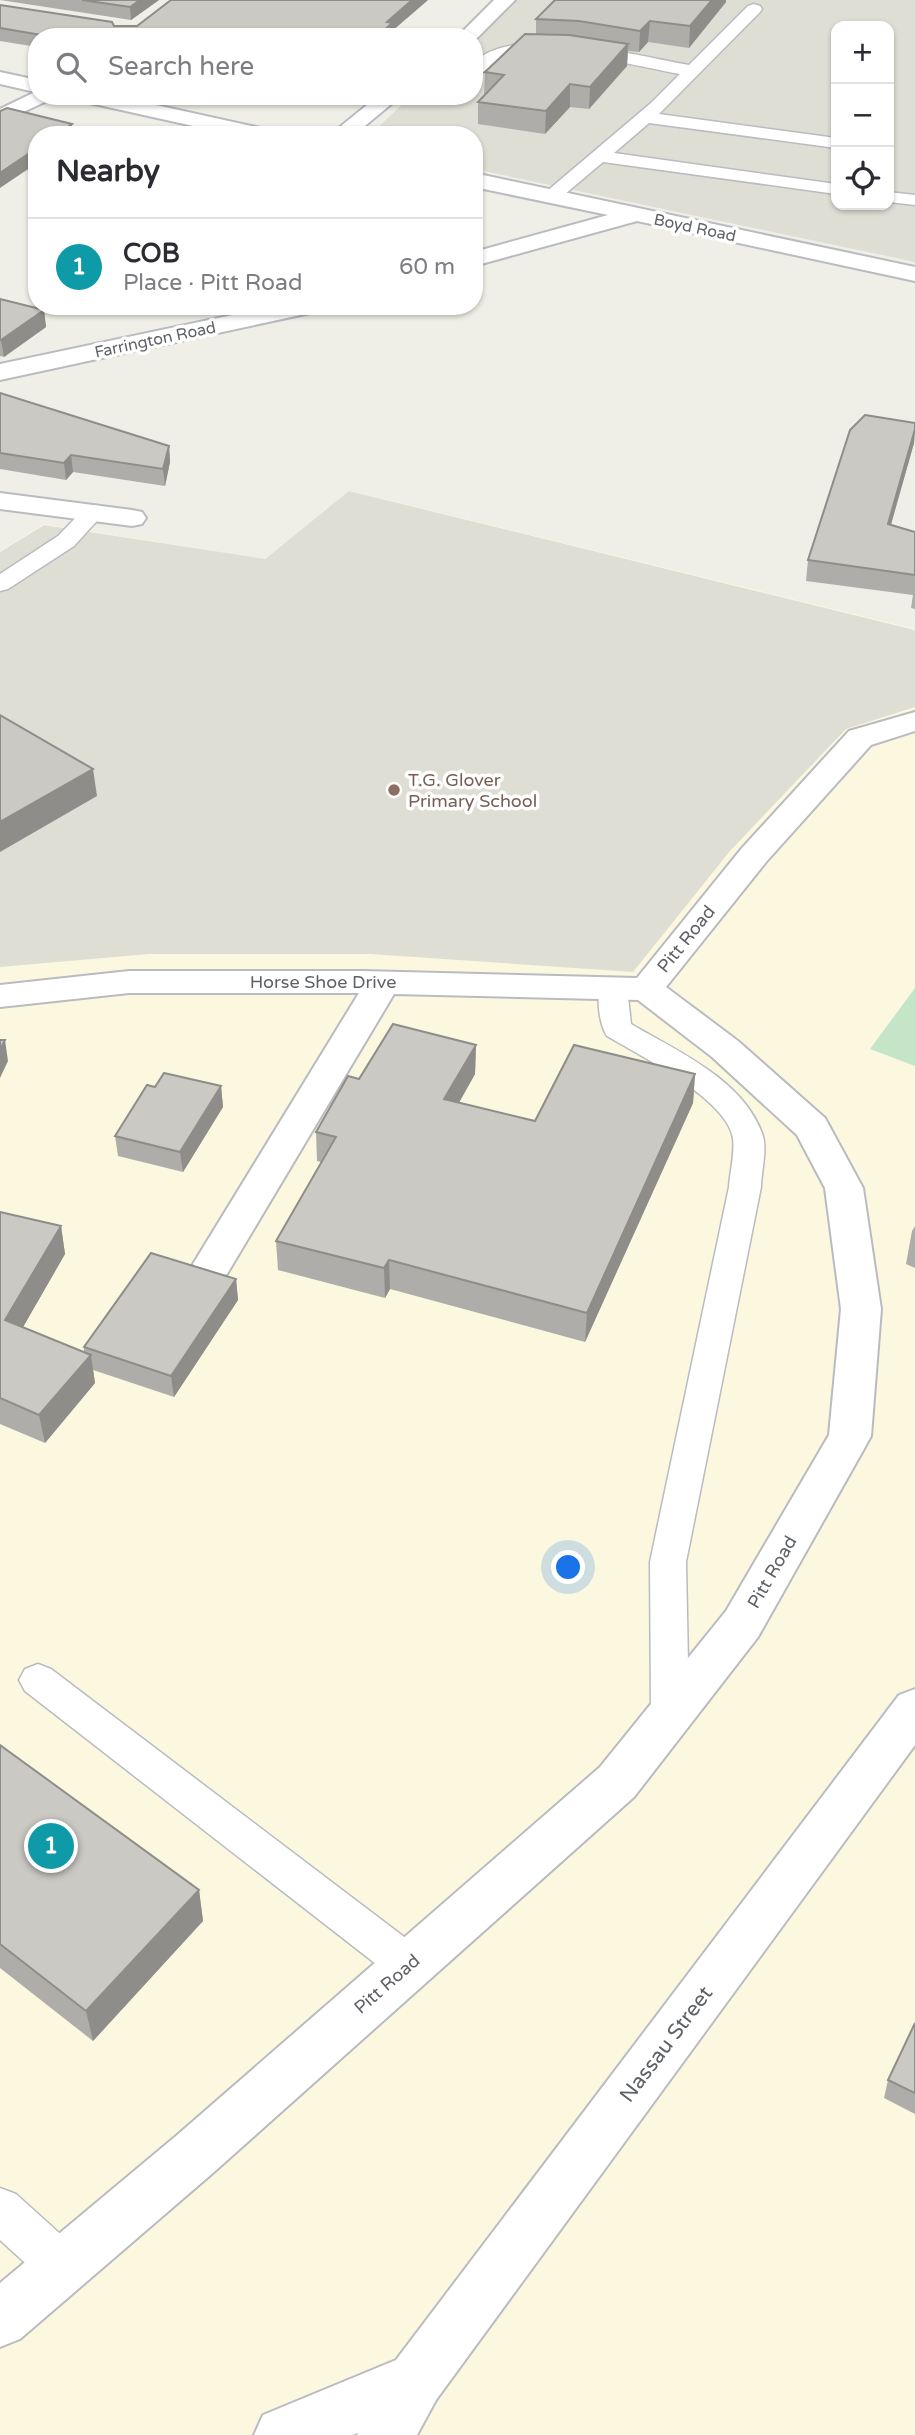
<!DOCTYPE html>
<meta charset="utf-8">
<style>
body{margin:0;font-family:"Varela Round",sans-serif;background:#f7f7f7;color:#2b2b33}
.controls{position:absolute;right:21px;top:21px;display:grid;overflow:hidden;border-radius:14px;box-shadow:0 2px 5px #0004}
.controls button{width:63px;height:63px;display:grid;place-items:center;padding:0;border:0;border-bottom:2px solid #e1e1e2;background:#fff;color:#2b2b33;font:35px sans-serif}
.you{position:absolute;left:569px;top:1568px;width:24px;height:24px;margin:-18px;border:5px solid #fff;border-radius:50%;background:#1a73e8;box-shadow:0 0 0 10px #1a73e833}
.badge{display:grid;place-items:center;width:46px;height:46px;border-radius:50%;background:#db2777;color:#fff;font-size:23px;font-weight:700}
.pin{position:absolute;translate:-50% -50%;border:4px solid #fff;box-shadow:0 2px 7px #0006}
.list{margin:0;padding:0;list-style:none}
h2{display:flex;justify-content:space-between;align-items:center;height:91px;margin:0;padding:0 28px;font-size:30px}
h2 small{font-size:23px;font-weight:400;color:#7c7c81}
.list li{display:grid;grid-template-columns:46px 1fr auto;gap:21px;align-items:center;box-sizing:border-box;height:98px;padding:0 28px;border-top:2px solid #e1e1e2}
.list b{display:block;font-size:26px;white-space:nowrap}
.list p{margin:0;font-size:23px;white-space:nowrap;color:#7c7c81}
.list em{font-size:23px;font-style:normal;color:#7c7c81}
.icon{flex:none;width:38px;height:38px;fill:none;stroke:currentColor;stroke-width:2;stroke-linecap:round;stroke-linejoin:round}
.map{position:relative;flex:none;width:915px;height:2435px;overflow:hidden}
.search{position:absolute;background:#fff;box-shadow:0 2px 5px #0004;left:28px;top:28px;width:455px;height:77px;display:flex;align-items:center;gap:18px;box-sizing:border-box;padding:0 24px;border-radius:28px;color:#7c7c81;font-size:26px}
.panel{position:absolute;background:#fff;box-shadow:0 2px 5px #0004;left:28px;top:126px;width:455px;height:189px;border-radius:28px}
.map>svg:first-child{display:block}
.commercial{fill:#fcf8df}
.education{fill:#dfded5;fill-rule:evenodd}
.green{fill:#c5e5c8}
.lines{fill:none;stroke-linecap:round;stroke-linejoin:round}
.lane-casing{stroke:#b9bbc0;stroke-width:3}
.street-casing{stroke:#b9bbc0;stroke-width:4}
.secondary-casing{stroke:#babcc1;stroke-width:4}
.lane{fill:#fff;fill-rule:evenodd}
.street{fill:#fff;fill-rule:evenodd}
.secondary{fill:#fff;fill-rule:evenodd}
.wall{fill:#afada9}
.shaded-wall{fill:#8e8d89}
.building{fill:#cbc9c4;stroke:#8e8d89;stroke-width:2}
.education-dot{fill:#8d6e63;stroke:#fff;stroke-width:2.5}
.labels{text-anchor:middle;stroke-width:7;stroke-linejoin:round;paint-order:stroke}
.far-street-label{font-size:16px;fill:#5e6166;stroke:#fff}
.education-label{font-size:18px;fill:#785e54;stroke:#fff;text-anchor:start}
.street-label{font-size:18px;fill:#5e6166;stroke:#fff}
.near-street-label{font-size:21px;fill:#5e6166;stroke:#fff}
</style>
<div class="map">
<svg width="915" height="2435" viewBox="0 0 915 2435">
<rect width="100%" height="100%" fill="#f0efe7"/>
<path class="commercial" d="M350,491L915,629V2435H0V551L44,524L264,559Z"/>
<path class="education" d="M511,0H915V262L474,169V135H370L411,96H474V37ZM836,26H889V205H836Z
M349,491L915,630V707L846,729L730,851L633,972L370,954H149L0,967V552L44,525L265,559Z"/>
<path class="green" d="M915,988V1066L870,1049Z"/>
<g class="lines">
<g class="lane-casing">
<path id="lane" d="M754,4L760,6L762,9L760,12L659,114L836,138V148L649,123L614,153L836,184V194L603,162L558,200H546L543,196L546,192L651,103L680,74C633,65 551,44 506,56C493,59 486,74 474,77V62C517,22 636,56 689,65L748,6Z
M442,96H460C455,103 451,105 443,103L441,99Z
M889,192L915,195V205L889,202Z
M94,505L102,507L105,512L74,546L8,589L0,591V574L58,536L86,507Z
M613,979L623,982L627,988L631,1024C677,1051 742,1079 762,1133C768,1149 761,1171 761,1187L686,1562L689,1715L683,1726L670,1731L657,1726L651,1715L650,1562L729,1187C730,1171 735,1154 733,1138C727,1099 639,1055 607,1036C599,1024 595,993 603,982Z
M38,1664L51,1669L424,1952L430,1965L424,1978L409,1984L394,1978L25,1691L19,1680L25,1669Z
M0,2188L16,2194L78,2250L85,2266L78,2282L62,2289L46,2282L0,2240Z"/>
</g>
<g class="street-casing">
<path id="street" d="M494,0H515L474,41V37H457Z
M0,72L37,80V96H52L49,100L0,123V109L35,92L0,84Z
M75,96H115L265,129L273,130L275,135H234L85,102L78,100Z
M378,96H401L354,135H330Z
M474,173L915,267V281L637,221L474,266V252L608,215L474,187Z
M275,306H322L319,311L310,313L0,380V364Z
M0,493L132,510L142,512L146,518L142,524L132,526L0,509Z
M915,712V731L871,745L766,862L666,987L738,1041L825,1118L863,1188L881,1309L871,1436L865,1447L758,1637L634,1797L214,2172L20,2339L0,2347V2283L176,2136L600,1767L726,1611L829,1435L841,1309L825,1188L797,1135L712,1057L638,1000L394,994L227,1274L213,1278L199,1274L193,1264L359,993H129L0,1007V985L129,971H363L637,978L742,848L849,731Z"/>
</g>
<g class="secondary-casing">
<path id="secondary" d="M915,1689V1745L436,2400L417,2435H357L358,2433L352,2435H254L263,2415L396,2360L899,1695Z"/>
</g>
<use href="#lane" class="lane"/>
<use href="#street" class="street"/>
<use href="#secondary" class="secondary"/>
</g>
<path class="wall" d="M0,0H159L131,20Z
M171,0H428L392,31V36L391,37H37V47L0,41V5L114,26H137Z
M726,2L689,48L648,42L639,52L628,51L627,66L589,109L570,107L545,134L478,124V102L484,95L485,72L536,34V19Z
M0,299L44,310L46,327L4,357L0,356Z
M0,393L169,446L170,462L165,486L73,472L66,480L0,469Z
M915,423L914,443L891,525L915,532V609L911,608L913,595L806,581L808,560Z
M476,1045L475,1074L459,1103L535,1121L695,1074L693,1103L585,1342L390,1289L385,1298L278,1270L276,1241L321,1162L317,1161L316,1132L359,1079Z
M221,1086L223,1107L183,1172L118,1156L115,1136L155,1087Z
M0,1212L61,1226L65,1254L23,1327L84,1352V1347L236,1279L238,1300L174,1397L93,1370L95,1383L45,1443L0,1424Z
M915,1226V1268L906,1264L912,1231Z
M0,1745L199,1890L203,1921L93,2041L0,1968Z
M915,2023V2114L884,2098L888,2080Z"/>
<path class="shaded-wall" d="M140,0H159L131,20L130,7Z
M412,0H428L392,31V36L391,37H377L387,22Z
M712,0H726V2L689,48L690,26Z
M650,21L648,42L639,52L640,31Z
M628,44L627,66L589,109L590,87Z
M570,84V107L545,134L546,111Z
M72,124L73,135H56Z
M37,148V163L0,188V173Z
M44,310L46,327L4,357L1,340Z
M915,429L914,443L885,545L888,524Z
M169,446L170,462L165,486L163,469Z
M71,455L73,472L66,480L64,463Z
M93,769L97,796L0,852V822Z
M5,1040L8,1061L0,1078V1050Z
M476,1045L475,1074L444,1129V1099Z
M695,1074L693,1103L585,1342L587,1313Z
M221,1086L223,1107L183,1172L180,1152Z
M61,1226L65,1254L11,1348L5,1320Z
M389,1260L390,1289L385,1298L384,1268Z
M236,1279L238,1300L174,1397L171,1376Z
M91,1355L95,1383L45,1443L39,1415Z
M199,1890L203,1921L93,2041L86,2011Z"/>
<path class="building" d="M82,0H140L130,7Z
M171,0H412L387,22L392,23L377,37H53L0,28V5L112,22L114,26H137Z
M555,0H712L690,26L650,21L640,31L579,21L536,19Z
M525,34L569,35L628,44L590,87L570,84L546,111L478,102L504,75L485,72Z
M7,108L72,124L56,135H37V148L0,173V111Z
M0,299L44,310L1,340L0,339Z
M0,393L169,446L163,469L71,455L64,463L0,453Z
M865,415L915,423V429L888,524L915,532V575L808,560L850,430Z
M0,715L93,769L0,822Z
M393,1024L476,1045L444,1099L535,1121L574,1045L695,1074L587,1313L389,1260L384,1268L276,1241L336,1137L316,1132L348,1076L359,1079Z
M0,1040H5L0,1050Z
M164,1073L221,1086L180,1152L115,1136L147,1085L155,1087Z
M0,1212L61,1226L5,1320L91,1355L39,1415L0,1398Z
M151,1253L236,1279L171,1376L84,1347Z
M0,1745L199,1890L86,2011L0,1944Z
M915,2023V2093L888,2080Z"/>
<circle class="education-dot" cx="394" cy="790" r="7"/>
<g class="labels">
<g class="far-street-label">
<text transform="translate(695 227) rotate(12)" y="6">Boyd Road</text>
<text transform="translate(155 339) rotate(-12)" y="6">Farrington Road</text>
</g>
<g class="education-label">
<text x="408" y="786">T.G. Glover<tspan x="408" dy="21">Primary School</tspan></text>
</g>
<g class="street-label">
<text transform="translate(686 939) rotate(-51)" y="6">Pitt Road</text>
<text x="323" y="988">Horse Shoe Drive</text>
<text transform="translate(772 1572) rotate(-60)" y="6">Pitt Road</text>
<text transform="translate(387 1984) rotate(-41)" y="6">Pitt Road</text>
</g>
<g class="near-street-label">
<text transform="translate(666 2044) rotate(-53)" y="7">Nassau Street</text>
</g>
</g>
</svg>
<div class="controls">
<button>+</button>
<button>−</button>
<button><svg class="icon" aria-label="locate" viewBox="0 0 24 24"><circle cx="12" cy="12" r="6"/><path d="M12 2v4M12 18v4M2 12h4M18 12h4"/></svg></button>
</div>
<div class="you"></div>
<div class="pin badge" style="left:51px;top:1846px;background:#0f9aa8">1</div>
<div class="search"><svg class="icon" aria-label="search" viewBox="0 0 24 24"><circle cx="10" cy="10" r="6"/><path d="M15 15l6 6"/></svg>Search here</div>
<section class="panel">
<h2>Nearby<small></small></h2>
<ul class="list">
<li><span class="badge" style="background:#0f9aa8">1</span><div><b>COB</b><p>Place · Pitt Road</p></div><em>60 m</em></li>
</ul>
</section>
</div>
